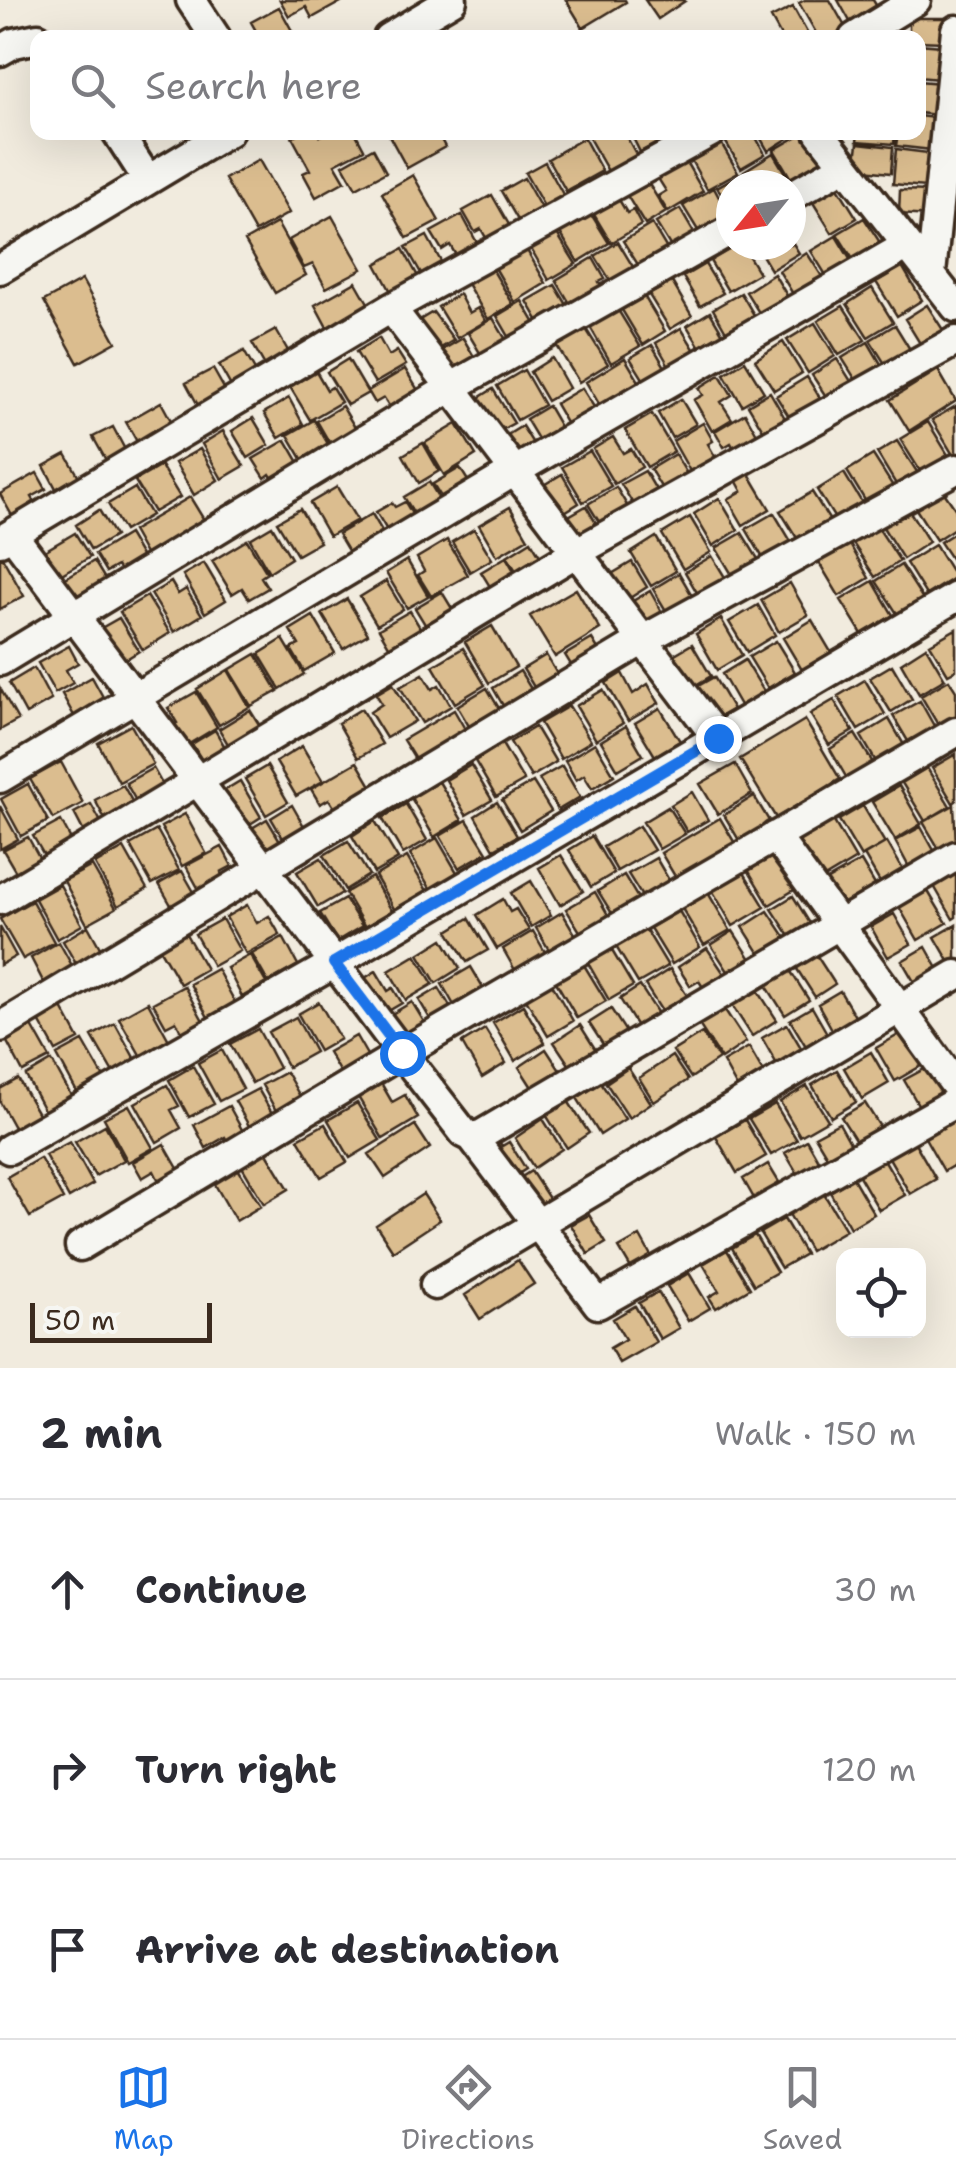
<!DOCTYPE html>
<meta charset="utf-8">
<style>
body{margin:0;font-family:"Shantell Sans",sans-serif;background:#f2f2f3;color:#2b2b33}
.controls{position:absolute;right:30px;bottom:30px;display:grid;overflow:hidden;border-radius:20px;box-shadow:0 10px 40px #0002}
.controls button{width:90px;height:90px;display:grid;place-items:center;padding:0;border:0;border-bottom:2px solid #e1e1e2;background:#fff;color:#2b2b33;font:50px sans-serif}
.compass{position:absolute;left:716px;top:170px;width:90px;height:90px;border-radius:50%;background:#fff;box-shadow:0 10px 40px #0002;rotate:240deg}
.scale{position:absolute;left:30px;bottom:25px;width:182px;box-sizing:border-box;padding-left:10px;border:5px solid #3b2a1e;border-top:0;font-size:28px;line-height:35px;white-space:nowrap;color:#3b2a1e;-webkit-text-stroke:8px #f6f6f2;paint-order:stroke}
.stop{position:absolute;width:30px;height:30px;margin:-22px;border:8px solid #1a73e8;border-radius:50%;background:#fff}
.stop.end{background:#1a73e8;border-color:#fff;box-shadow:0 2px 10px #0008}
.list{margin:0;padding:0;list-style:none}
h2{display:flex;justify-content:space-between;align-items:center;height:130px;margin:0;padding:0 40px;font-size:42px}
h2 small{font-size:32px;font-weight:400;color:#7c7c81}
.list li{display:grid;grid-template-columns:65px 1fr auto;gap:30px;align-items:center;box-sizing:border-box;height:180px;padding:0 40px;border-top:2px solid #e1e1e2}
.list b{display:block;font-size:38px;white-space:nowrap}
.list em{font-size:32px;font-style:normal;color:#7c7c81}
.icon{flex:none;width:55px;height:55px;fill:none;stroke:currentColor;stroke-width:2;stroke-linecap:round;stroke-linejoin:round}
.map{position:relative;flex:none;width:956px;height:1368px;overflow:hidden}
.search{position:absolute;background:#fff;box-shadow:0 10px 40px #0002;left:30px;right:30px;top:30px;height:110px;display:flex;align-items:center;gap:25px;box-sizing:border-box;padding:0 35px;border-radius:20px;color:#7c7c81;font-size:38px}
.sheet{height:670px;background:#fff}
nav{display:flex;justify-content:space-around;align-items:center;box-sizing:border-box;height:140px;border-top:2px solid #e1e1e2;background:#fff;font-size:28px;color:#7c7c81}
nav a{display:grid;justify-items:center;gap:5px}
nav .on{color:#1a73e8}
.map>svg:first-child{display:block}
.building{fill:#dbbd8f;stroke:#3b2a1e;stroke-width:2.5}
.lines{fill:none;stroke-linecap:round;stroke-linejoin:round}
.street-casing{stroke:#3b2a1e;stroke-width:35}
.street{stroke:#f6f6f2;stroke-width:28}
.route{stroke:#1a73e8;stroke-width:12}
</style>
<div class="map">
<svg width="956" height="1368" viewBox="0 0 956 1368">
<rect width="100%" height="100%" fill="#f1ebde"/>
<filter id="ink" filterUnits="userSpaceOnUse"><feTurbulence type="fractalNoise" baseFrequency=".01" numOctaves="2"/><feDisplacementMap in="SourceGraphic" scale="20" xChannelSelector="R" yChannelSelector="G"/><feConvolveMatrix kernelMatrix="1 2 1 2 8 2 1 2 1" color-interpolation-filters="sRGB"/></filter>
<g filter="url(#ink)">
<path class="building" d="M280,0H340L341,2L312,18L306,7L289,16Z
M566,0H625L626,2L583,28Z
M645,0H684L685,1L658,19Z
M805,0H830L847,30L835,38H819L799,3Z
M838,0H873L879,10L852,25Z
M279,7L296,38H260L251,22Z
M793,7L810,38H782L771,18Z
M909,18H944L943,42L918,41V38H909Z
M918,44L942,46L939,79L918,77Z
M918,81L941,83L938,115L918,113Z
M918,116L935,118L932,150L896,146L898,132H918Z
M300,132H318L320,136L326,132H355L364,149L335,164L345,181L316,197L303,173L310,170L292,137Z
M397,132H437L445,147L407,168L390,137Z
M599,132H624L637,156L608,171L589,138Z
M630,132H663L666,138L640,152Z
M724,132H753L765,154L741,168L721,134Z
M757,132H798L768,151Z
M805,132L823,164L793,182L774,150Z
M858,132H895L894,144L857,141Z
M717,136L738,172L707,189L687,153Z
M584,138L602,171L566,191L548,159Z
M858,143L893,147L891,173L855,169Z
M373,148L386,172L356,188L343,165Z
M896,149L928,153L925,187L893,184Z
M773,153L791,183L752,185L744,171Z
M682,155L703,191L668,212L658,196L666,191L654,172Z
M259,160L289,213L255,232L225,179Z
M545,162L565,198L545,208L525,173Z
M742,173L749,185H731V211L717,187Z
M413,175L439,221L407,238L382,193Z
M524,178L542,210L519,222L501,191Z
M647,181L666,212L645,225L626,194Z
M837,186L857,218L832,233L812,201Z
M714,188L731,220L702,237L683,206Z
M900,190L931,191L930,216L899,214Z
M492,195L512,230L489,243L481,229L475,232L463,211Z
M618,198L627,213L633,210L641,225L611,243L593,213Z
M588,209L609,243L578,262L557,228Z
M680,209L697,238L674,252L656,223Z
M462,215L482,252L461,264L450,245L442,250L431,232Z
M332,216L362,269L326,288L313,264L304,268L289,240Z
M864,218L883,247L856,264L837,234Z
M277,223L306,275L275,293L245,241Z
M652,224L670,254L642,271L623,241Z
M556,232L576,264L549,280L530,247Z
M427,236L445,269L425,280L406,247Z
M836,236L853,264L829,280L811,251Z
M791,240L799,253L771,270L756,245H791Z
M618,242L638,275L615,288L595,256Z
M737,245H742L759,273L728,291L710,261Z
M525,247L546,283L515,302L494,266Z
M403,249L421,282L394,297L376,264Z
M807,253L825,281L796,299L779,271Z
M593,258L605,279L599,282L606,293L575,312L556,280Z
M705,264L723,293L700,306L683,277Z
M902,266L922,300L897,316L876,282Z
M491,267L513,304L488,319L466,282Z
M774,274L791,302L763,319L746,292Z
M82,280L116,342L78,363L44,301Z
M356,282L372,310L330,333L315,305Z
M672,282L692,316L670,329L649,295Z
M555,285L572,313L544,330L527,301Z
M872,288L893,322L868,337L847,304Z
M741,293L760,325L732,342L713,309Z
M459,294L469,313L478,308L486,321L457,338L438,307Z
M644,296L665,331L643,345L622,310Z
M522,301L540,332L515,347L497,316Z
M927,305L947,336L924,350L905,319Z
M843,306L865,340L839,355L818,321Z
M618,310L640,346L611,363L590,327Z
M433,312L454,340L431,354L413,324Z
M710,312L729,344L706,357L687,326Z
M493,318L511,348L486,363L468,333Z
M815,323L835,356L808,373L787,340Z
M895,325L911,351L887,367L870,340Z
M681,328L701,360L675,376L656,343Z
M586,329L608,364L579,382L557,346Z
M276,330L291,356L267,369L252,343Z
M379,338L389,356L397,351L406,365L375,383L356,352Z
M463,338L479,365L455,379L439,352Z
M783,342L802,373L774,390L755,360Z
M868,342L884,369L859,385L842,358Z
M652,345L671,377L650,390L630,358Z
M244,351L257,374L232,388L219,365Z
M552,358L569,388L547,401L530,372Z
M625,358L646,393L606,416L586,382Z
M348,359L368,393L347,405L327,372Z
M837,359L854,386L829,401L812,375Z
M745,361L764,392L742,405L724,374Z
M213,369L226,392L199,407L186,383Z
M405,369L424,400L396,417L384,398L375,403L368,391Z
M524,370L544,405L517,420L497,386Z
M938,370L956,401L909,431L890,400Z
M316,371L327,390L332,387L341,402L310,420L290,387Z
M720,375L732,395L721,402L732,419L712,431L694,400L703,395L699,388Z
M807,377L823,403L793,423L776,396Z
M582,388L601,418L573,435L555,404Z
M493,389L514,423L492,435L472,402Z
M770,392L790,427L769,440L748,405Z
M289,398L303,424L279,438L264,413Z
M681,399L696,424L672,438L658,413Z
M161,402L175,428L140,447L126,422Z
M342,406L362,439L336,454L317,421Z
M548,406L562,430L541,444L526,419Z
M956,406V453L953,455L932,420Z
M745,413L762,443L739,457L731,443L724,447L715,431Z
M652,414L674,451L647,467L625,430Z
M253,418L269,445L248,458L232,431Z
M314,420L334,454L304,462L288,435Z
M928,422L950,458L922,474L900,439Z
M703,423L713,441L708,444L720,465L695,480L673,441Z
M457,424L476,455L444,475L425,443Z
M522,426L539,453L517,466L501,439Z
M113,427L130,459L111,469L93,437Z
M223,431L244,466L222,479L202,444Z
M613,437L623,453L631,449L642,467L614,484L593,449Z
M286,440L304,471L278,487L270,474L265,478L253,459Z
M897,441L921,478L900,491L877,453Z
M423,443L439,471L419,483L403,455Z
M200,449L218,480L194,495L175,463Z
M590,451L611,486L583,502L562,467Z
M66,454L82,482L59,494L44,466Z
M675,454L692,482L667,497L650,469Z
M873,455L896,491L869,507L847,471Z
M161,466L180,497L154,512L135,481Z
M460,468L475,492L448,508L433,484Z
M645,471L662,500L639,514L621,484Z
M748,472L770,509L743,525L728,499L742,491L736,480Z
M37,473L46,489L32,497L38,508L15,521L0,494Z
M844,473L864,506L837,522L817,490Z
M562,474L579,503L555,518L537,489Z
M429,482L446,510L421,525L404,497Z
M337,487L357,520L329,536L310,503Z
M616,487L634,517L606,533L588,504Z
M135,488L151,515L124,531L108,504Z
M941,488L956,510V527L936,540L914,506Z
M812,492L832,524L800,543L780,511Z
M190,497L209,528L150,563L132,531Z
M719,498L738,530L713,546L694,514Z
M405,502L417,522L391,537L376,512L392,503L395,507Z
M586,506L603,535L577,551L575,529L567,517Z
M510,507L528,538L497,556L479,525Z
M907,507L929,542L903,559L881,524Z
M300,509L320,542L297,555L277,522Z
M99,510L115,536L91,550L76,525Z
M774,513L795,548L767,565L746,529Z
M372,514L389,543L350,554L338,534Z
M690,517L711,552L683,569L662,534Z
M272,526L291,558L269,572L250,539Z
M877,526L900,561L875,577L852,542Z
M474,529L492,559L470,572L452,542Z
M956,532V566L940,542Z
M75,533L90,557L50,581L36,556Z
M742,533L763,567L737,583L716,548Z
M128,534L147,566L125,579L117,566L106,572L95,554Z
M656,537L676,571L651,586L631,553Z
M247,540L267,573L261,577L268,588L249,599L242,588L232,594L212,561Z
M447,540L468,575L431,596L418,575L424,571L417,558Z
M531,541L548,569L524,584L507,556Z
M849,543L869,578L839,596L818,561Z
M935,545L955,577L926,595L906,563Z
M712,556L731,587L703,603L685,572Z
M2,557L24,596L0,609V558Z
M506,557L521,583L497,598L481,572Z
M407,560L428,596L407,608L386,573Z
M94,561L111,589L75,610L59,582Z
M632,562L647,587L625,601L610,575Z
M204,563L226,600L205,613L183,575Z
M901,565L923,599L898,615L876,581Z
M679,573L697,604L671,619L653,589Z
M386,581L403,609L377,625L360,597Z
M873,581L893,615L862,634L841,600Z
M171,582L178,594L186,589L202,615L174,632L151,594Z
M790,583L808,615L779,632L761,600Z
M576,589L600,629L555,657L530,616Z
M650,591L667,621L644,635L626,605Z
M442,592L459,620L432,636L415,608Z
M147,596L170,633L143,650L120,612Z
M347,599L368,634L343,649L322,614Z
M758,605L775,635L747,652L729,622Z
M410,611L427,639L396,658L379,629Z
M313,616L335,653L304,671L291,649L299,645L290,630Z
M119,618L139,651L115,666L96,631Z
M721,619L742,655L717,670L696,634Z
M812,620L831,652L802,670L783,638Z
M492,626L516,667L489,683L465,642Z
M956,629V670L948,674L930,644Z
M283,639L304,674L280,689L259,654Z
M592,639L603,657L576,673L565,655Z
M776,641L795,672L768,688L749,657Z
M692,644L711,676L687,690L668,658Z
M69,646L78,663L66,670L73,683L55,693L38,663Z
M926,647L945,679L919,694L901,663Z
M463,648L485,685L455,703L433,666Z
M256,654L278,691L251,706L229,670Z
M546,655L563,684L540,697L523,669Z
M745,660L765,693L741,707L722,674Z
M892,665L912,699L891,712L870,678Z
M34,668L51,700L26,714L9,683Z
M228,670L249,707L219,725L197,689Z
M520,671L536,697L508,714L493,688Z
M622,673L633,694L648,684L659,703L628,721L606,683Z
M423,674L432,689L439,685L451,706L422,723L400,687Z
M92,677L108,706L78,723L62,694Z
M714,677L733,709L712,721L693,689Z
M865,680L885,714L858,730L838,696Z
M949,680L956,691V722L941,730L921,696Z
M393,684L415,721L386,738L370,712L382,704L376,694Z
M0,688L18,720L0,730Z
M487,688L503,715L473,733L457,706Z
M603,690L623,723L596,740L576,706Z
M196,692L217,727L179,750L167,728L177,723L168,708Z
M834,700L853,731L829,745L810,714Z
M920,701L938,733L912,748L893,716Z
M569,706L591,741L561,759L540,723Z
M660,708L680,741L655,756L635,723Z
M361,709L382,744L358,758L338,723Z
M250,710L267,737L235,756L219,729Z
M454,710L469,736L419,766L403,740Z
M889,719L907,750L879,767L861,736Z
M805,720L840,779L776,818L740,759Z
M131,725L153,764L119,782L98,743Z
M626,726L643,755L618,770L601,741Z
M535,727L556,762L531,777L510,742Z
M215,730L232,759L209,772L192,744Z
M855,734L875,766L849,782L830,749Z
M595,743L614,775L592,788L584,775L576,780L565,761Z
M502,744L524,781L496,797L475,761Z
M302,746L323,781L296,796L276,762Z
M956,754V801L953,803L932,768Z
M61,762L83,803L53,819L30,779Z
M357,762L377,796L341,818L329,799L320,804L311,789Z
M735,764L752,794L718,814L700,784Z
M471,765L492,800L466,815L446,780Z
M267,766L288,802L266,815L245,779Z
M562,766L580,797L558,810L539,779Z
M153,768L167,793L140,808L126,783Z
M927,768L950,806L925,821L902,783Z
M438,780L462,820L434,837L410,796Z
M240,781L261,817L239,831L217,795Z
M533,782L551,811L520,830L502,800Z
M28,784L48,821L21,836L1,799Z
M123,785L139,814L106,821L95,800Z
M899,786L921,824L895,840L872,802Z
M692,792L708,820L687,832L671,805Z
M754,796L774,829L743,847L724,815Z
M497,802L517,836L494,849L475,816Z
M91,804L106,831L88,840L74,813Z
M406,804L427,840L403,854L382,818Z
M292,805L309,835L288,847L271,818Z
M954,805L956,846L942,854L923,822Z
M0,806L18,839L0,849Z
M863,806L885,843L861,857L839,820Z
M668,807L685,834L659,849L643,822Z
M185,814L206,853L182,866L161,827Z
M720,818L739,850L713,865L709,859L676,878L661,853Z
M267,819L285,849L265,861L247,831Z
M467,820L487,852L459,868L440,836Z
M833,820L856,859L821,880L797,841Z
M61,821L75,847L48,862L33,836Z
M375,821L398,859L374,873L352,836Z
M639,826L654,850L617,871L603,847Z
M921,827L936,854L910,869L895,841Z
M157,830L179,870L152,884L130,845Z
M592,836L614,873L591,887L569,850Z
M28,837L44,866L20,879L3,850Z
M437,838L458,874L431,890L410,854Z
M348,841L369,875L345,890L324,855Z
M887,842L905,873L882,886L864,855Z
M222,847L232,866L221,872L226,882L202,895L186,866Z
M124,848L147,889L118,906L95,864Z
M561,855L583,891L560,905L539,868Z
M774,855L794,890L769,905L748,870Z
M407,857L429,894L397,914L375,876Z
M321,858L342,893L318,907L297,872Z
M656,858L673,887L646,903L628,874Z
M861,861L878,890L841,911L824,882Z
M92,866L116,908L87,924L64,881Z
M182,871L198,899L175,912L159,884Z
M743,871L765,907L733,926L712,890Z
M956,873V917L953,919L934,886Z
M624,875L642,905L616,920L598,891Z
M372,877L392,911L365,927L345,893Z
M531,881L551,915L531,927L511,893Z
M60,885L82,925L57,939L35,899Z
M926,888L947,923L918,940L898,905Z
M707,891L730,930L704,945L681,907Z
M595,892L612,922L584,938L566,909Z
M793,896L811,925L791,938L772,909Z
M345,899L362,926L337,941L320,913Z
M503,899L510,912L516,909L529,930L497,949L477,915Z
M32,901L54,942L23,959L0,919Z
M247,905L257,923L269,916L280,935L246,954L226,917Z
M679,911L700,947L672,964L650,928Z
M768,911L788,941L762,957L743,927Z
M562,912L578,939L552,955L536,928Z
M894,914L911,944L888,957L871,927Z
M469,918L488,950L467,962L448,931Z
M222,919L240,951L213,966L195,934Z
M956,925V967L953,968L935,937Z
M88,926L104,955L79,969L63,941Z
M0,927L16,956L0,965Z
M645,928L668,966L638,983L615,945Z
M533,931L549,959L519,977L503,949Z
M733,931L753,962L731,976L711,945Z
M186,934L206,969L180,984L159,948Z
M283,937L298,965L268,982L252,954Z
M443,939L460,968L436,983L419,954Z
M59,942L75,971L46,987L31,958Z
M926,947L940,972L916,985L902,961Z
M707,948L727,978L706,992L699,981L690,986L678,967Z
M611,949L633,986L609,1000L588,963Z
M815,953L835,984L815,997L795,966Z
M250,955L266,983L242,997L227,968Z
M416,955L433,984L406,1000L389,971Z
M584,965L606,1001L577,1018L556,982Z
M471,967L489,997L459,1014L442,984Z
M788,967L809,1000L785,1015L764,982Z
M217,969L236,1004L209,1019L190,984Z
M670,969L688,997L663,1013L645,985Z
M376,971L388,991L393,988L402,1003L378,1017L357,983Z
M552,984L573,1021L548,1036L526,999Z
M184,986L206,1026L185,1038L176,1021L166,1026L153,1003Z
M640,986L659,1015L638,1028L620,999Z
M755,986L777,1020L752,1036L730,1002Z
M439,988L457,1018L436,1029L419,1000Z
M840,991L856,1018L833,1031L818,1004Z
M148,1002L171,1044L143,1060L119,1018Z
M319,1002L340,1039L319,1051L298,1014Z
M412,1002L429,1030L402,1046L385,1018Z
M60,1004L79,1039L56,1051L37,1017Z
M721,1004L746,1042L721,1059L696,1020Z
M523,1005L545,1043L515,1061L493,1023Z
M812,1007L828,1035L807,1048L790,1020Z
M611,1009L628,1035L606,1049L589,1023Z
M296,1017L315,1052L288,1067L268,1032Z
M115,1023L137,1063L115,1076L92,1036Z
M787,1024L803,1051L778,1066L762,1038Z
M580,1025L599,1055L574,1072L554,1042Z
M32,1026L50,1058L23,1072L6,1040Z
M258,1029L279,1068L252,1083L230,1044Z
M485,1029L506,1063L482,1078L462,1043Z
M907,1030L926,1063L895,1081L876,1048Z
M702,1033L719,1059L691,1078L673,1051Z
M356,1036L371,1062L343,1078L328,1052Z
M83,1041L106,1081L79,1096L57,1055Z
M749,1047L765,1075L739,1091L723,1062Z
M546,1049L563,1075L535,1092L519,1067Z
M222,1050L243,1089L219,1101L198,1063Z
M871,1052L889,1083L862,1099L844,1068Z
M672,1056L688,1080L654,1102L639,1078Z
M52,1061L73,1099L46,1114L26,1076Z
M193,1066L214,1104L189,1117L169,1080Z
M930,1066L944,1091L919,1106L904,1080Z
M628,1068L651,1103L629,1118L606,1083Z
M837,1070L856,1102L831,1117L812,1085Z
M286,1072L305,1105L280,1118L262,1085Z
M18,1079L40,1117L16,1131L0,1102V1089Z
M381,1083L392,1102L405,1095L418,1118L383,1139L358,1097Z
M601,1083L625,1119L600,1135L577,1098Z
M167,1085L179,1106L171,1110L181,1128L157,1142L135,1103Z
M807,1086L828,1120L800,1136L780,1102Z
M258,1089L276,1120L253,1133L235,1101Z
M568,1101L589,1133L567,1148L546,1115Z
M357,1103L380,1140L350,1158L328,1120Z
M865,1103L882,1130L858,1144L841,1117Z
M775,1104L797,1140L771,1155L749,1119Z
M129,1105L153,1148L128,1162L104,1118Z
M229,1106L246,1137L230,1146L225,1137L206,1148L194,1125Z
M956,1117V1164L944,1171L924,1136Z
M543,1119L562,1149L534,1168L515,1138Z
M745,1120L766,1156L737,1173L716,1137Z
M839,1123L853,1148L830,1161L815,1136Z
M325,1124L347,1162L321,1177L298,1139Z
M105,1125L124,1160L95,1176L75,1142Z
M415,1125L430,1148L385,1178L369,1154Z
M498,1140L502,1146L509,1142L526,1169L495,1189L473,1156Z
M807,1140L823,1168L802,1181L785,1153Z
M914,1141L936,1179L910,1194L888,1156Z
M70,1142L93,1184L69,1198L45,1155Z
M164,1144L180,1172L160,1183L154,1171L142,1178L133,1162Z
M266,1151L289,1189L264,1204L241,1165Z
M40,1158L63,1199L30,1217L7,1177Z
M884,1159L905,1195L879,1210L858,1174Z
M768,1164L785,1192L759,1207L743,1179Z
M237,1167L261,1206L236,1221L213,1181Z
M531,1171L554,1206L520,1217L503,1189Z
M853,1178L874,1214L850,1228L830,1192Z
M423,1194L440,1220L393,1251L376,1225Z
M824,1194L846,1230L810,1251L789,1214Z
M589,1215L606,1243L588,1254L571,1225Z
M784,1219L805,1254L781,1268L760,1233Z
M755,1235L777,1272L754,1285L732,1248Z
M640,1236L655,1263L635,1275L619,1248Z
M727,1250L750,1288L716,1308L709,1297L719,1291L703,1264Z
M518,1260L534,1284L480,1319L465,1295Z
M689,1273L710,1308L688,1321L667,1286Z
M658,1292L679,1328L660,1339L639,1303Z
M635,1306L656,1342L619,1363L610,1348L625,1339L613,1319Z"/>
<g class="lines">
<g class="street-casing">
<path id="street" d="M191,0L216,38
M388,38L452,0
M854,38L916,0
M0,51L14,43L38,38
M117,132L148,180
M819,132L956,307
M791,196L844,166
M0,269L228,132
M931,274L956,30
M391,308L718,739
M12,534L402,1053L464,1133L472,1137L481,1135L956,856
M0,541L391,308L711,132
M0,661L452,387L731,230
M0,778L515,471L906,246
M775,836L956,1086
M0,900L577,552L956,341
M0,1027L643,640L956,469
M472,1137L598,1304L956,1102
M9,1149L335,963L956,597
M80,1246L402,1053L956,732
M435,1285L956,975"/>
</g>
<use href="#street" class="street"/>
</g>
</g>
<g class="lines" filter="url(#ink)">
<path class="route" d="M402,1053L334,963L718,738"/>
</g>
</svg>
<div class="controls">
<button><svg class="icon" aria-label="locate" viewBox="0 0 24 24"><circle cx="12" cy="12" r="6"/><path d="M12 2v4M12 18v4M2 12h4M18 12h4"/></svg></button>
</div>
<svg class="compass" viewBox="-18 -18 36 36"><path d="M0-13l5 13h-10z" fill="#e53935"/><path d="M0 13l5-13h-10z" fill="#7c7c81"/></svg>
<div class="scale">50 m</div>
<div class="stop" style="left:402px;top:1053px"></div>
<div class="stop end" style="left:718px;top:738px"></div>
<div class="search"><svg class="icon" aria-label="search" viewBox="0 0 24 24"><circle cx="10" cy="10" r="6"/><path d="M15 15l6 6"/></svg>Search here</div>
</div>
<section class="sheet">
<h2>2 min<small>Walk · 150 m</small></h2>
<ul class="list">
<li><svg class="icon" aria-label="ahead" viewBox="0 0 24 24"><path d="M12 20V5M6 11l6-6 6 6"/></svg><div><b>Continue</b></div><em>30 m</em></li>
<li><svg class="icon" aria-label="right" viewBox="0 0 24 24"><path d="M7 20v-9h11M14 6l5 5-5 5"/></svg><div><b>Turn right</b></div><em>120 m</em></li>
<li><svg class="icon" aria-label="arrive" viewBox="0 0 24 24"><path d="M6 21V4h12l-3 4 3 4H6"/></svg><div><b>Arrive at destination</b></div></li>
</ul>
</section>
<nav>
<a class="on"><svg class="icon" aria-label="map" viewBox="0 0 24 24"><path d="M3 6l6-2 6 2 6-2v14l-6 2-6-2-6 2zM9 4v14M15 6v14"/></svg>Map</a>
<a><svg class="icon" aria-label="directions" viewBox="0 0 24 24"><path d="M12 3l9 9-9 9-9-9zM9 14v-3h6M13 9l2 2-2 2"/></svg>Directions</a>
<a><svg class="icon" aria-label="saved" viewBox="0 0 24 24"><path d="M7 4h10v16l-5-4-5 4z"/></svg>Saved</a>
</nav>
